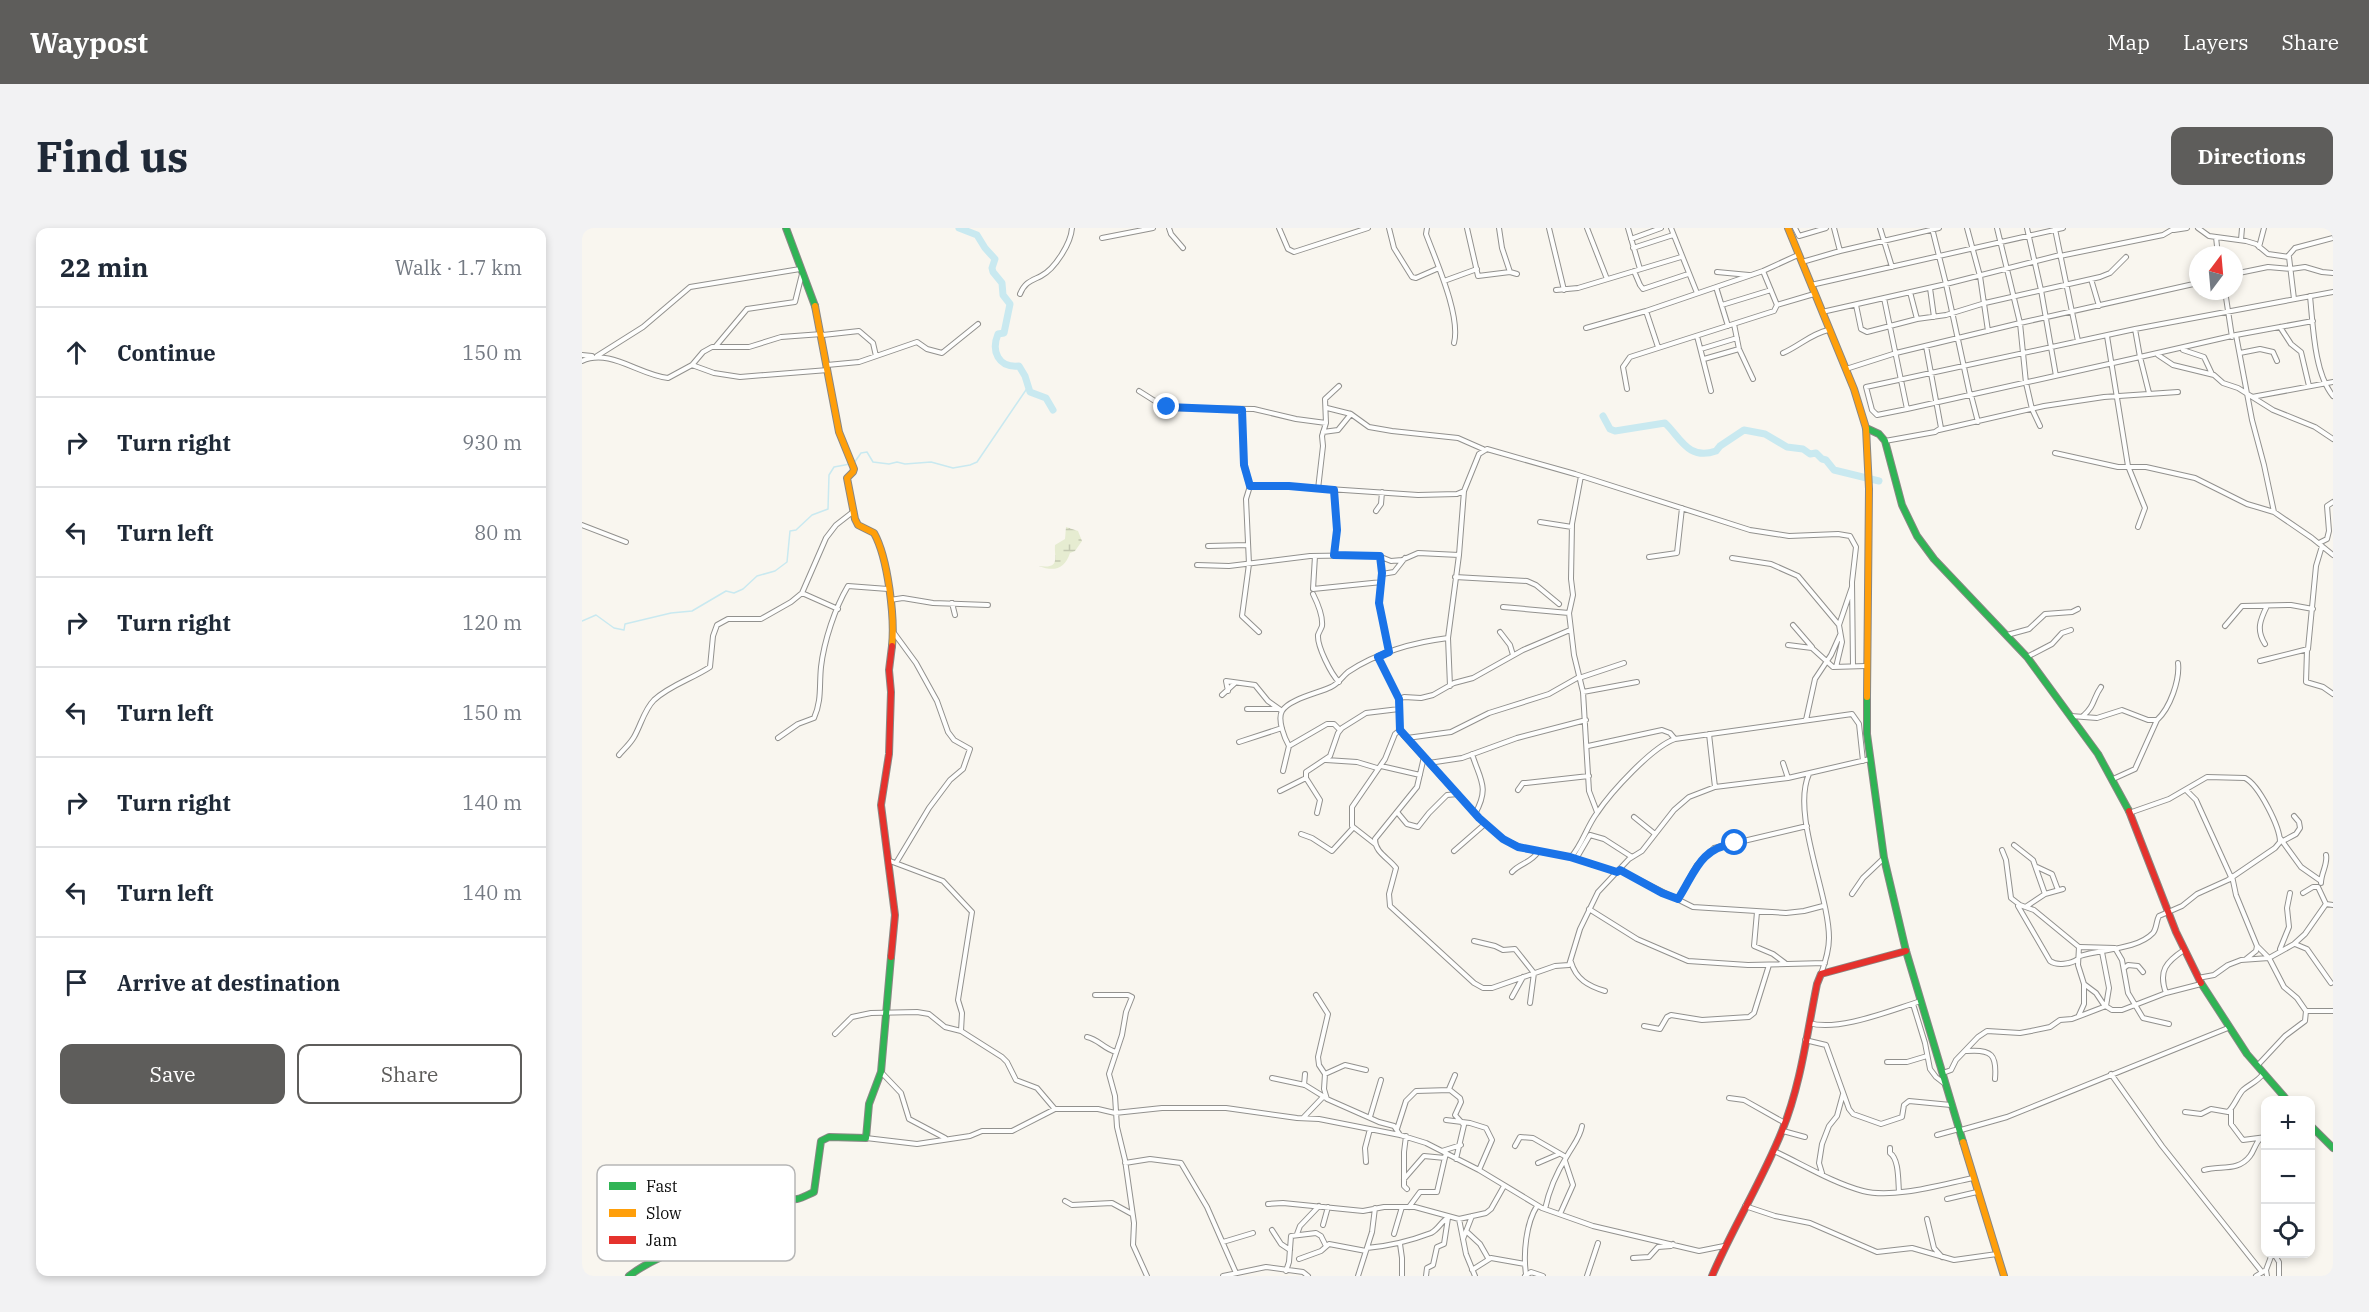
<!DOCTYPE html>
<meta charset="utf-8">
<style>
body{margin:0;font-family:"IBM Plex Serif",serif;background:#f2f2f3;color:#1f2937}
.controls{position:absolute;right:18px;bottom:18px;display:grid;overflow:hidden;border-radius:12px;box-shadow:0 3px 9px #0003}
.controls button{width:54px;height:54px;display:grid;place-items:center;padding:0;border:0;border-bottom:2px solid #e0e1e3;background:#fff;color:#1f2937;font:30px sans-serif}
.compass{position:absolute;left:1607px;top:18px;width:54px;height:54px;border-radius:50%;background:#fff;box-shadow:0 3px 9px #0003;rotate:16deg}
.stop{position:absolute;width:18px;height:18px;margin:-14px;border:4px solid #1a73e8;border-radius:50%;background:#fff}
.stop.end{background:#1a73e8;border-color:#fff;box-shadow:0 2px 6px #0008}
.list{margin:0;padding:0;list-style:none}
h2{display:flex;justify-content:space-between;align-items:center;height:78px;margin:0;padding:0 24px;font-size:26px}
h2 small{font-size:20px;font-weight:400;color:#747a83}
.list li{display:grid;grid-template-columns:39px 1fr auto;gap:18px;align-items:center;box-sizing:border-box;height:90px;padding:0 24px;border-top:2px solid #e0e1e3}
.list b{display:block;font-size:22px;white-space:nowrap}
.list em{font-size:20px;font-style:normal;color:#747a83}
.actions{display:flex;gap:12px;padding:18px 24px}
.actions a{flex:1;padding:14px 0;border:2px solid #5e5d5b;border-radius:12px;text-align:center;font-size:21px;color:#5e5d5b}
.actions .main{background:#5e5d5b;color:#fff}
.icon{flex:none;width:33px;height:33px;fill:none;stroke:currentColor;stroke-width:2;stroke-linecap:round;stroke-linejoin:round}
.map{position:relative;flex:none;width:1751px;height:1048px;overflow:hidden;border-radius:12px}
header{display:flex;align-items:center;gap:36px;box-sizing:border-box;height:84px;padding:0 30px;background:#5e5d5b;color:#fff}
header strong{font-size:28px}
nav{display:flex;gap:33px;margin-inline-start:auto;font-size:21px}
.intro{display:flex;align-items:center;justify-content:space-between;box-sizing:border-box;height:144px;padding:0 36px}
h1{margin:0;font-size:42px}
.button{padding:15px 27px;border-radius:12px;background:#5e5d5b;color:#fff;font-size:21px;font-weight:700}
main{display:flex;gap:36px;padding:0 36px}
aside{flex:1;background:#fff;border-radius:12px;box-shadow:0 3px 9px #0003}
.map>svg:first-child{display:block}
.wetland{fill:url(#wetland-marsh)}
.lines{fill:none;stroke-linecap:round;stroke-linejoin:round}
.stream{stroke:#c9e9f0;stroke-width:1.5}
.river{stroke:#c9e9f0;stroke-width:7}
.street-casing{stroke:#92918e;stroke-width:6}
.fast-casing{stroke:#898784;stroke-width:8}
.slow-casing{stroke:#898784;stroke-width:8}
.jam-casing{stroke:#898784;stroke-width:8}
.street{stroke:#fefefd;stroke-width:4}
.fast{stroke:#30b455;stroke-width:6}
.slow{stroke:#ff9f0a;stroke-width:6}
.jam{stroke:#e5322d;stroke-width:6}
.route{stroke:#1a73e8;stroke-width:8}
.key{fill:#fff;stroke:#b6b6b6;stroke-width:1.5}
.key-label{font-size:16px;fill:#0b0b0b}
</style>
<header>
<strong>Waypost</strong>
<nav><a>Map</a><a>Layers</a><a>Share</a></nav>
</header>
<div class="intro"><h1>Find us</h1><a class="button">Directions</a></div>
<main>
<aside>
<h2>22 min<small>Walk · 1.7 km</small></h2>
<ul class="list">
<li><svg class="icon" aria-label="ahead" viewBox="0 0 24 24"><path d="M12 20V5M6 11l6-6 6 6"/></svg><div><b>Continue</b></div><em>150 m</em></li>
<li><svg class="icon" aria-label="right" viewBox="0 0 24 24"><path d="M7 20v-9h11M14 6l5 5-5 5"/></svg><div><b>Turn right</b></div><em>930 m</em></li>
<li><svg class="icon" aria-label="left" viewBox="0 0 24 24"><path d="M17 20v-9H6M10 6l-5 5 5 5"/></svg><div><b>Turn left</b></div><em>80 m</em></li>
<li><svg class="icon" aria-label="right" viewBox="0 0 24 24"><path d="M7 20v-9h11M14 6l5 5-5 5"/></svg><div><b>Turn right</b></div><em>120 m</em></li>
<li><svg class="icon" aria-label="left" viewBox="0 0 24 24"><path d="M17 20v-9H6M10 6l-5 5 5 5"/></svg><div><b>Turn left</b></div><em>150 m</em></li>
<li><svg class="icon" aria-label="right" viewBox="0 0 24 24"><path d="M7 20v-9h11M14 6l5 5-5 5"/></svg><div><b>Turn right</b></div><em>140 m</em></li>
<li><svg class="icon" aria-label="left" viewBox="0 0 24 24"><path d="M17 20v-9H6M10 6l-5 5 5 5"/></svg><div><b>Turn left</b></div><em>140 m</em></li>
<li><svg class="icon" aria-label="arrive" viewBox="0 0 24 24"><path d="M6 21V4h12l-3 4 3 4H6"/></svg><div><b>Arrive at destination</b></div></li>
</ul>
<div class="actions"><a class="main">Save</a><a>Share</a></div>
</aside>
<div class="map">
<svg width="1751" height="1048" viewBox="0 0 1751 1048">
<defs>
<pattern id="wetland-marsh" width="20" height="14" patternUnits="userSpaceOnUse" patternTransform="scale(1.5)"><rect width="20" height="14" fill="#e6ecd1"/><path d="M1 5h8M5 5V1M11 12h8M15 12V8" fill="none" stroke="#c4c9b2"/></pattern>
</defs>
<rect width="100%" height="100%" fill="#f9f6ef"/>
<path class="wetland" d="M484,299L496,303L500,313L493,323L488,325C483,341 472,344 457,338C479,341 472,330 473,317L483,311Z"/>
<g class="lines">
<path class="stream" d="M272,235L279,225L285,224L291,234L307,236L315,234L323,236L349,234L371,240L388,237L395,234L446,159
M0,393L14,387L32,400L42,402L43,396L89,385L110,383L144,363L152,365L161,361L175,348L193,343L205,334L208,303L214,302L230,287L246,281L247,247L252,239L268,236"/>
<path class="river" d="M377,0L395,7L403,20L413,31L410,40L411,44L420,55L421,67L428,76L422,105L416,106C409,123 416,140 437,138L443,148L448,164L464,170L471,182
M1021,188L1028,201L1033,203L1083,195C1098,209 1106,233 1134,223L1138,218L1162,202L1183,206L1205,219L1221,221L1228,226L1234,225L1240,231L1244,232L1252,242L1297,253"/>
<g class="street-casing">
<path id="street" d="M587,0L589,6L601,20
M697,0L706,21L712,24L786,0
M807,0L812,20L830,49L834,50L857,40
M845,0L844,6C854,33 879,88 872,115
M885,0L896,48L928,44
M917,0L920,20L928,44L935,46
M967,0L982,62
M1005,0L1025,51
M1046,0L1058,41
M1089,0L1115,65
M1213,0L1217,8L1244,0
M1252,0L1258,23L1357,0
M1298,0L1310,39
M1350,0L1364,56L1388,167
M1385,0L1398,48L1406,103
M1415,0L1438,95L1444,155L1450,181L1458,198
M1445,0L1459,62L1474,148
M1616,0L1627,8L1664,13L1674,16L1686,26L1707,29L1712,71
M1473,1L1496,113
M1592,2L1605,0
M1634,9L1636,27
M520,10L571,0
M1049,11L1079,0
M1659,12L1660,0
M1677,19L1682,0
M1051,20L1091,7
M1478,28L1581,7L1593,0
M1706,28L1713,20L1751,10
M1220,34L1258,23
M1052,43L1058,57L1061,61L1106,46
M1135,44L1167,47
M1652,46L1686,39L1709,41L1723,39L1740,44L1751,45
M1509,51L1517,78
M862,53L895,41
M1229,57L1481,0
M1134,59L1146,98
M1348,60L1352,89
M974,62L996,60L1099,29
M1643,63L1650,109
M1328,64L1335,91
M438,66C443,54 449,53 459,48C473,41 489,15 490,0
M1728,68C1731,97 1732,145 1751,168
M1302,70L1325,181
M1140,77L1189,62
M1195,77L1232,66
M1274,77L1279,101L1285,104L1335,91L1364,87L1403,75L1518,49L1528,45L1544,29
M1064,83L1076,119
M1240,84L1364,56L1478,27
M1152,96L1157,121L1171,151
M1698,99L1709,116L1719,124L1727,158
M1004,100L1064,83L1181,43L1216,27
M1553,101L1558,129L1325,181L1295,187L1290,182L1284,159L1553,101L1751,64
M241,107L277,103L291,115L294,128
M1654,107L1670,192L1682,237L1692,284
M1115,108L1129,163
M1525,108L1546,238L1563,280L1556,299
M134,118L165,81L213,74L220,46
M1119,121L1155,110
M1601,122L1622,129L1630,146
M1201,125C1217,118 1229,106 1246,102
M1658,125L1678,121L1691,124L1695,133
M0,127L10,128
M1576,127L1591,137L1632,147L1641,155L1656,160L1691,182L1733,199L1751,211
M15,128L61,99L108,59L218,41
M1122,131L1157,121
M0,133C28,120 57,147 86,150L110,137L121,124L130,119H167L199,109L240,106
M110,137L132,145L158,149L246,142
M245,137L277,134L335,114L345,121L360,125L396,96
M1264,141L1314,125L1438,95L1616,55
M1045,161L1041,139L1048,129L1192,83L1195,77L1181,43
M557,163L576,175L590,180L672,181L714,191L744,195
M1567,165L1558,129L1654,107L1731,93
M1389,167L1396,194
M1670,169L1751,154
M745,180L769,186L787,199L810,203L876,210L901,221
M660,182L662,237L668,258
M1357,202L1462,178L1522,169L1596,164
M741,204L756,202L769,186
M1303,213L1353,204L1359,200L1344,118
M1473,225L1536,239H1564L1613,250L1665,276L1692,284L1730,310L1751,327
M999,248L990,296L989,351L991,367L987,385L992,427L1001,464L1007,563L1015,584
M736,261L741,218L740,208L744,195L743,171L757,158
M752,263L755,302L752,327
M794,283L799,276L800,264
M958,294L990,299
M0,297L44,314
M1737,315L1745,311L1747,303L1745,278L1751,274
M626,318L666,317
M733,328L731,361L800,354
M798,329L800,345L797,374L807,425
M1067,329L1095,325L1100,280
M1150,330L1189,336L1216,348L1257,397L1260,414L1254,439
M615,337L647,338L728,328L794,327L809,333L820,332L836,325L877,327
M800,346L812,344L823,330
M873,349L945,353L954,357L977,376
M220,365L256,381
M731,366C735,374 741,389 740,398C739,401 737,404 736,407C735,418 749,446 757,454
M308,372L321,370L351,375L406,377
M370,375L373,387
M921,379L987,385
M1211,397L1230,419
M1257,397L1270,359
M1643,398L1660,378L1709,377L1731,381
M677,404L660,388L667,336L664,271L668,258L717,259L836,267L875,266L882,263L897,226L905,221L993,246L1168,302L1207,308L1256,306L1268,308L1274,319L1270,354L1271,438
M918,404L928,417L931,427
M312,405L334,435L355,473L366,504L372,512L388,521L381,541L368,552L347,580L314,635
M1425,407L1447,401L1463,386L1490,384L1496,381
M1683,416C1674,402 1678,392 1685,378
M1206,417L1230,420L1251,439L1284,438
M1725,422L1724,454L1741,459L1751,466
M796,429L817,471L818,502L822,508L897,590L921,611L943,621L989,629C1000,617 1005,598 1015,585C1029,564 1070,519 1093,511
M1445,429L1470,416L1480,405L1489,402
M1678,433L1726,421L1734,338L1740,318
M997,450L1042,435
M868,458L866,410L877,327L882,263
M646,463L644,453L673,457L686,473L700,483
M1001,464L1055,454
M640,467L653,455
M817,471L822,469L839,470L851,467L872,455L891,450L941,422L988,402
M665,481H695
M1489,488L1515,490L1540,482L1566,492H1575C1588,480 1598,452 1596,435
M1501,488C1513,478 1511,470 1519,459
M1224,492L1233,451L1249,427L1258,407
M1127,506L1133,559
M196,510L216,496L232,490C240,472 237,458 239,439C242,413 253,380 266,358L306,361
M825,510L869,504L907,485L967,466L997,449
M657,514L700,500
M707,518C703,511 695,492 700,483C707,471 737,465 749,459C756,456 760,449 766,444C794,425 832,414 866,410
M1006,518L1080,502L1088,505L1093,511L1270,486L1277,496L1281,533
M890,526C898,552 908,559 893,586
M37,527C42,521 48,516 52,509C59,497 62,482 72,472C88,457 110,451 128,439L131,408L135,397L146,391H179L209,374L220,365L244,310L254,297L272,283
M842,529L835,559L793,611C793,625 807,630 814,640L807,666L808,678L892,755L901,760H910L973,738L987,737L998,701L1016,664L1047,631L1060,623L1092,582L1107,569L1133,559L1206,550L1288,531
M744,532L775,534L795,540
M847,535L880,530L935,510L1004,492
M1201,535L1206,550
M799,538L838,547
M701,543L707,518L745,496H752L758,502
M1227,546C1209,586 1247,666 1247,710C1247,722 1243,735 1239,746
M1531,551L1553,541L1575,492
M936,562L941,555H944L1007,548
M698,563L724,550
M1605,563L1614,572L1649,649
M815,584L825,596L836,599L847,585L865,567L876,566
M735,585L738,572L724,550V544L748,528L756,505L760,500L784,485L817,481
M1052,589L1073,606
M719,606L730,610L750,623L771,600
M1698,610L1719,639L1739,653
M1701,613L1714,606L1718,600L1717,594L1712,588
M793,616L770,598V579L803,531L813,506L818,502
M1432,617L1451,632L1463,666
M1420,622L1424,632L1429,670L1438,677L1452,682L1497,719L1496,737L1502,756L1514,765L1522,777L1530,782H1540L1584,765L1619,756
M872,623L903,596
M989,629L1036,644
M994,631L1008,607L1022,611L1050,629
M308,633L361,653L390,684L376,772L380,785L379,803
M1455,639L1470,646L1476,662
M1037,642L1111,679L1204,685L1222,683L1241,678
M930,644C938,635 949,635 956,624
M1650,648L1654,667L1675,718L1687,730L1702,759L1715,770L1724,783L1723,793L1703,808L1675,838
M1739,655C1739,645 1746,636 1744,627
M1270,666L1281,650L1302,630
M1096,671L1115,637L1132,620L1225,598
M1744,676L1751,677
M1436,678L1468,733C1475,738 1489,736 1496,731
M1445,678L1463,666L1481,661
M1007,681L1055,711L1106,733L1166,737L1243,735
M1175,684L1172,718L1191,726L1203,735
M892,713L913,718L921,722L933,721L952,745L948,775
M1713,716L1725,721L1749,755
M1498,719L1533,720L1540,732L1546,765L1561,790L1587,796
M1698,721L1707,699L1705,680L1708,665
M1498,728C1518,721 1555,722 1571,705C1575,700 1574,693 1577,688L1600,678L1615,666L1646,652L1693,620L1698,614C1698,599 1677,557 1663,550L1625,549L1587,571L1547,585
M1664,731L1674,723L1675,718
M989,734C994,751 1006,758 1023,763
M1542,740L1546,737L1556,738L1561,744
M1616,750L1632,747L1646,737L1659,732L1687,730L1712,716L1723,706L1744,676L1736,659H1731L1721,665
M1584,765C1576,743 1584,734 1602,722
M513,767H546L550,769L544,784L540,807L527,846L533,868L535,899L543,932L552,995L551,1017L565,1048
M734,767L746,786L736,829L737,837L743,846L742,861L745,871L797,894L812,898L818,907
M930,769L941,749
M1331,776L1343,815L1348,841L1354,849L1363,856
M1724,783H1751
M1497,787L1502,776V756
M1227,795C1257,804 1309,782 1339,773
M1062,798L1078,801L1085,789L1089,787L1120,792L1167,789L1172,785L1187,737
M253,806L270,789L289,785L335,784L347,786L363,799L379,803L420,829L425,834L434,852L455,860L472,880
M505,809C516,811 522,821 534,824
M1223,812L1244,817L1267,881L1271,886L1299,896L1320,889L1322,877L1327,873L1369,877
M1385,823C1410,821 1415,827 1413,851
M1305,834H1325L1345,828
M299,844L319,865L327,891L363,910
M1361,845L1369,842L1374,832L1396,809L1405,803L1438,805L1449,803L1468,799L1478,792L1490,791L1524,778L1527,760L1520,724
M743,846L763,837L784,842
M1529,846L1580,918L1680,1044
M690,850L723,857L744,870
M722,857L723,846
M867,861L873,847
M1147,870L1162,872L1203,895
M1649,882V896L1661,912L1684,909
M1603,884L1619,886L1629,881L1646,884C1653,877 1656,867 1661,862C1668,856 1675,854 1681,846
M788,889L799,852
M721,890L741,869
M864,892L888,895L904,900L910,912L897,942
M815,901L824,873L834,863L868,862L878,870L879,874L873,887L882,897L874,931
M1379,902L1425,889L1646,800
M1201,903L1223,909
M1355,907L1377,901
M824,908L822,924V958L825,961
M284,910L335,916L388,908L400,903H430L473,881H516L533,885L580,880H644L715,890L737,891L818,907L844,915L897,942L960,980L1011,998L1117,1023L1142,1018
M933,918L938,909L951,910L984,929
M1308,920V925C1317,931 1316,952 1317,964
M860,923L879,917
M1192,923C1220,936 1251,955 1281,963C1312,971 1361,956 1391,950
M784,934L783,920L788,901
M543,935L568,931L599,935L625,979L654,1045
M956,935L977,926
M1622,942C1638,937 1656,944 1668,928C1672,923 1673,916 1678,911
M1240,945L1237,935L1240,916L1247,898L1255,888L1261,866
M822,951L842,928L863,930
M1365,971L1395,964
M483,973L490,977L530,975L550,986
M686,976L701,975L781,983L802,979H833L877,991L904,985L909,981L922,958
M1163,978L1193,988L1228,995L1295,1024L1330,1020L1372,1032L1415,1026
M827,979L838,964H855L864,925
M963,981C967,962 975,944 985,928C991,917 998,910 1000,898
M978,986L991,957L983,933
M877,991L884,1026L893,1048
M1345,991L1352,1020L1360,1029
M741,997L746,979
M690,1002L699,1016L708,1022
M884,1003L898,1016L906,1030
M715,1006L718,998L737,978
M812,1006L820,979
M881,1011L890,988
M641,1014L671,1005
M818,1016L820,1030V1048
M785,1020C808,1018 828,1013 849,1005C857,1001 859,993 867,989
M1692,1026L1697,1034V1048
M1051,1030L1067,1029L1076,1019L1089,1018L1091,1016
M717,1031L739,1023L747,1016L784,1023
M890,1042L909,1030L943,1036
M1684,1042L1685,1048
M704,1043L707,1034L709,1008L734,1005L739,1008L744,1018
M944,1046C941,1026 944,995 955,978
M641,1048L684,1039L721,1044L726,1048
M776,1048L790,1004L793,980
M844,1048L845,1040L851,1037L855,1019L862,1016L866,990
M943,1048L949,1044L961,1048
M1005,1048L1016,1015
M1674,1048L1684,1042L1690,1026"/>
</g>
<g class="fast-casing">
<path id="fast" d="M204,0L233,78
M1284,200L1297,206L1303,213L1320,277L1335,308L1352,331L1445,429L1516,526L1547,583
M1285,469V506L1302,630L1324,723L1381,914
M1619,755L1665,826L1705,872
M1728,897L1751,920
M47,1048C66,1033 80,1030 99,1019C123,1006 135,980 160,970C179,962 196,974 215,971C221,970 227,966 232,964L239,913L247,909L284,910L287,876L299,844L309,729"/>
</g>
<g class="slow-casing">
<path id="slow" d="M1206,0L1272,161L1284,200L1287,261L1285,469
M233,78L257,204L272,241L271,244L265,250L273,291L276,297L292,305C306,330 313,390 310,418
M1381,914L1422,1048"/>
</g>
<g class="jam-casing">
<path id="jam" d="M1547,583L1594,704L1619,755
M309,729L313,687L299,577L307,526L309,464L307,442L310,418
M1130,1048C1151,999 1180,953 1200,903C1219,856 1225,805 1235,756L1239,746L1324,723"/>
</g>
<use href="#street" class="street"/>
<use href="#fast" class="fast"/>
<use href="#slow" class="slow"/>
<use href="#jam" class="jam"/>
</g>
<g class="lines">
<path class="route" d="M585,179L660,182L662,237L668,258H707L752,262L755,302L752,327L798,328L800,345L797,375L807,424L796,429L817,471L818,502L897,590L921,611L936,619L988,629L1035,644L1038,642L1080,665L1096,671C1114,643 1117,621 1153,615"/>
</g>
<rect x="15" y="937" width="198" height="96" rx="9" class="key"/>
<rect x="27" y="954" width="27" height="8" fill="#30b455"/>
<rect x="27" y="981" width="27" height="8" fill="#ff9f0a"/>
<rect x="27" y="1008" width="27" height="8" fill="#e5322d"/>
<g class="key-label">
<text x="64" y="964">Fast</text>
<text x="64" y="991">Slow</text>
<text x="64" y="1018">Jam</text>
</g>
</svg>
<div class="controls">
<button>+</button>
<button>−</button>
<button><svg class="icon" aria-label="locate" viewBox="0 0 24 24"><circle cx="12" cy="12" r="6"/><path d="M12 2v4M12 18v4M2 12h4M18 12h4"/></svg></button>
</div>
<svg class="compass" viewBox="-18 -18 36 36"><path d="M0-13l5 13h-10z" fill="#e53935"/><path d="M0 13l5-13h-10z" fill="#747a83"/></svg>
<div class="stop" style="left:1153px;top:615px"></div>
<div class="stop end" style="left:585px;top:179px"></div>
</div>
</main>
